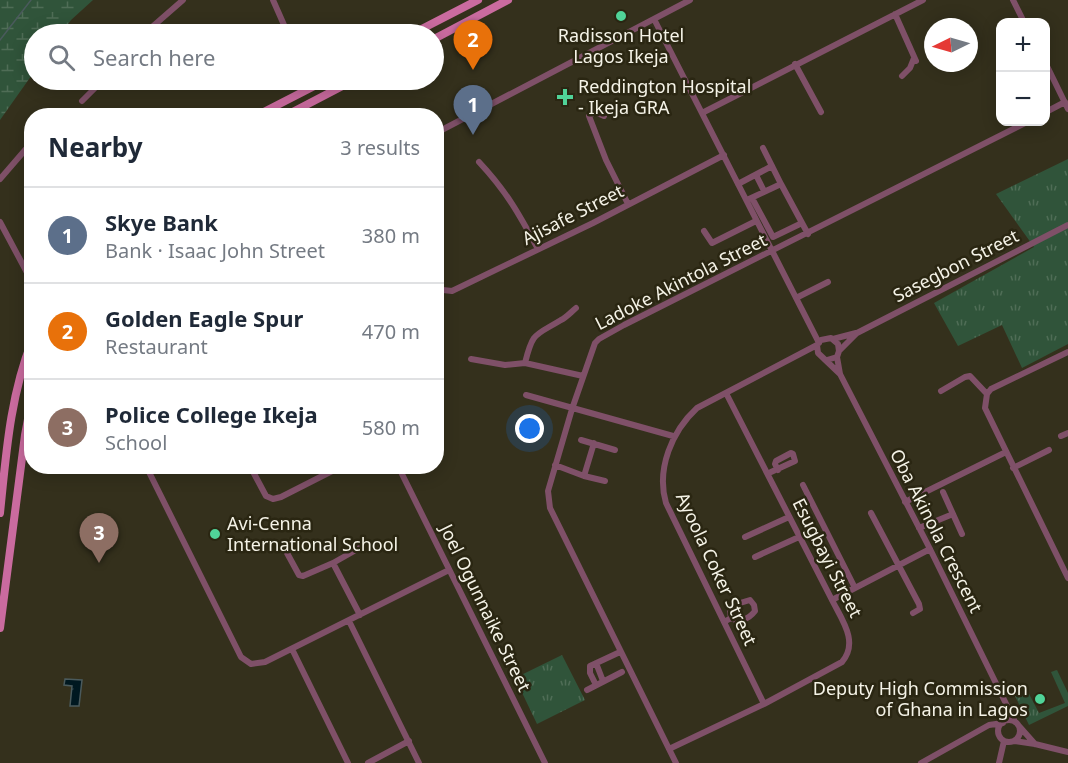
<!DOCTYPE html>
<meta charset="utf-8">
<style>
body{margin:0;font-family:"Noto Sans",sans-serif;background:#f6f6f7;color:#1f2937}
.controls{position:absolute;right:18px;top:18px;display:grid;overflow:hidden;border-radius:12px;box-shadow:0 3px 15px #0003}
.controls button{width:54px;height:54px;display:grid;place-items:center;padding:0;border:0;border-bottom:2px solid #e0e1e3;background:#fff;color:#1f2937;font:30px sans-serif}
.compass{position:absolute;left:924px;top:18px;width:54px;height:54px;border-radius:50%;background:#fff;box-shadow:0 3px 15px #0003;rotate:265deg}
.you{position:absolute;left:530px;top:429px;width:21px;height:21px;margin:-15px;border:4px solid #fff;border-radius:50%;background:#1a73e8;box-shadow:0 0 0 9px #1a73e833}
.badge{display:grid;place-items:center;width:39px;height:39px;border-radius:50%;background:#7c3aed;color:#fff;font-size:20px;font-weight:700}
.pin{position:absolute;translate:-50% -50px;filter:drop-shadow(0 2px 3px #0008)}
.pin::after{content:'';position:absolute;top:32px;width:21px;height:18px;background:inherit;clip-path:polygon(0 0,100% 0,50% 100%)}
.list{margin:0;padding:0;list-style:none}
h2{display:flex;justify-content:space-between;align-items:center;height:78px;margin:0;padding:0 24px;font-size:26px}
h2 small{font-size:20px;font-weight:400;color:#747a83}
.list li{display:grid;grid-template-columns:39px 1fr auto;gap:18px;align-items:center;box-sizing:border-box;height:96px;padding:0 24px;border-top:2px solid #e0e1e3}
.list b{display:block;font-size:22px;white-space:nowrap}
.list p{margin:0;font-size:20px;white-space:nowrap;color:#747a83}
.list em{font-size:20px;font-style:normal;color:#747a83}
.icon{flex:none;width:33px;height:33px;fill:none;stroke:currentColor;stroke-width:2;stroke-linecap:round;stroke-linejoin:round}
.map{position:relative;flex:none;width:1068px;height:763px;overflow:hidden}
.search{position:absolute;background:#fff;box-shadow:0 3px 15px #0003;left:24px;top:24px;width:420px;height:66px;display:flex;align-items:center;gap:15px;box-sizing:border-box;padding:0 21px;border-radius:33px;color:#747a83;font-size:22px}
.panel{position:absolute;background:#fff;box-shadow:0 3px 15px #0003;left:24px;top:108px;width:420px;height:366px;border-radius:24px}
.map>svg:first-child{display:block}
.grass{fill:url(#grass-tufts)}
.wetland{fill:url(#wetland-marsh)}
.water{fill:url(#water-ripples);stroke:#4a5a5c;stroke-width:1.5}
.lines{fill:none;stroke-linecap:round;stroke-linejoin:round}
.stream{stroke:#4a5a5c;stroke-width:1.5}
.minor{stroke:#7f5068;stroke-width:6}
.major{stroke:#ca6b9f;stroke-width:8}
.poi-dot{fill:#50d398;stroke:#2a2612;stroke-width:2}
.labels{text-anchor:middle;stroke-width:5;stroke-linejoin:round;paint-order:stroke}
.poi-label{font-size:18px;fill:#f5f3e7;stroke:#2a2612;text-anchor:start}
.street-label{font-size:18px;fill:#f5f3e7;stroke:#2a2612}
</style>
<div class="map">
<svg width="1068" height="763" viewBox="0 0 1068 763">
<defs>
<pattern id="grass-tufts" width="24" height="20" patternUnits="userSpaceOnUse" patternTransform="scale(1.5)"><rect width="24" height="20" fill="#30543a"/><path d="M3 7l-1-3M5 7V3M7 7l1-3M15 17l-1-3M17 17v-4M19 17l1-3" fill="none" stroke="#4f6d56"/></pattern>
<pattern id="wetland-marsh" width="20" height="14" patternUnits="userSpaceOnUse" patternTransform="scale(1.5)"><rect width="20" height="14" fill="#30543a"/><path d="M1 5h8M5 5V1M11 12h8M15 12V8" fill="none" stroke="#4f6d56"/></pattern>
<pattern id="water-ripples" width="26" height="14" patternUnits="userSpaceOnUse" patternTransform="scale(1.5)"><rect width="26" height="14" fill="#001820"/><path d="M2 4q2-2 4 0t4 0M15 11q2-2 4 0t4 0" fill="none" stroke="#263a40"/></pattern>
</defs>
<rect width="100%" height="100%" fill="#34301c"/>
<path class="grass" d="M1068,159V344L1022,368L1002,325L958,346L934,303L1034,247L996,194Z
M562,655L585,700L537,724L515,678Z
M1057,670L1068,693V706L1029,725L1015,696L1027,690L1039,713L1065,703L1051,672Z"/>
<path class="wetland" d="M0,0H93L71,20L61,34H34V72L0,120Z"/>
<path class="water" d="M65,679L82,680L79,706H70L72,686L64,685Z"/>
<g class="lines">
<path class="stream" d="M0,40L31,0"/>
<path class="minor" d="M273,0L288,34
M1013,0L1024,22
M895,14L916,61
M654,19L819,343
M144,34L183,0
M795,64L821,112
M1046,64L1068,109
M902,76L910,68L914,58
M82,101L103,80
M1046,112L1065,102
M702,113L923,0
M604,116L595,112L589,116L606,160L628,204
M436,133L690,0
M763,148L781,184
M479,162C507,192 519,214 538,249
M756,175L764,191
M0,179L32,142
M738,184L772,166
M752,198L773,237L802,223
M749,199L781,184L808,234
M0,222L32,282
M704,231L712,243L756,221
M436,283L443,290L452,291L593,223L724,155
M796,298L828,282
M833,339L856,333
M839,351L857,333L1068,225
M1068,352L991,389L987,394L985,408L1068,578
M837,357L840,374L930,549L1015,722
M471,359L505,365L525,363L583,376
M827,360L837,357L839,351L838,344L831,338L821,340L817,345L818,353L840,374
M525,363C533,331 535,336 561,320C567,317 571,312 576,308
M941,391L965,377L970,376L987,394
M526,395L673,436
M1061,436L1068,433
M581,440L615,450
M555,465L584,476L605,481
M146,466L241,657L251,664L265,662L449,570
M250,466L266,496L273,499L281,497L342,466
M398,466L545,763
M1013,468L1049,450
M771,472L795,461L793,454L791,453L776,461L775,464L778,470
M584,476L594,443
M803,485L855,588
M943,492L962,534
M905,502L1006,452
M871,513L919,604L920,609L913,613
M919,528L953,514
M745,537L789,517
M287,553L299,575L303,576L333,563L363,546
M755,557L799,537
M333,563L360,615
M832,600L930,549
M349,621L419,763
M724,622L731,618C739,623 749,619 755,611L754,605L750,600L740,603L730,612L731,618
M292,649L348,763
M596,663L603,681
M596,685L590,673V666L620,652
M587,690L622,672
M764,704L666,503C656,469 672,431 697,408L817,345
M998 731a11 11 0 1 1 22 0a11 11 0 1 1-22 0Z
M1019,726L1035,744
M1014,741L1035,744L1068,752
M669,749L764,704L842,662C859,642 842,620 832,600L726,393
M368,763L409,741
M676,763L550,508L548,491L572,409L595,343L599,339L624,325L1027,122
M921,763L989,725L1003,723
M999,763L1004,741"/>
<path class="major" d="M412,34L478,0
M434,39L508,0
M256,116L326,80
M285,116L354,80
M0,513C6,455 10,396 32,341
M0,628L25,435L32,398"/>
</g>
<g class="poi-dot">
<circle cx="621" cy="16" r="6"/>
<path d="M562 88h6v6h6v6h-6v6h-6v-6h-6v-6h6z"/>
<circle cx="215" cy="534" r="6"/>
<circle cx="1040" cy="699" r="6"/>
</g>
<g class="labels">
<g class="poi-label">
<text x="621" y="42" text-anchor="middle">Radisson Hotel<tspan x="621" dy="21">Lagos Ikeja</tspan></text>
<text x="578" y="93">Reddington Hospital<tspan x="578" dy="21">- Ikeja GRA</tspan></text>
<text x="227" y="530">Avi-Cenna<tspan x="227" dy="21">International School</tspan></text>
<text x="1028" y="695" text-anchor="end">Deputy High Commission<tspan x="1028" dy="21">of Ghana in Lagos</tspan></text>
</g>
<g class="street-label">
<text transform="translate(573 215) rotate(-27)" y="6">Ajisafe Street</text>
<text transform="translate(956 266) rotate(-27)" y="6">Sasegbon Street</text>
<text transform="translate(681 282) rotate(-27)" y="6">Ladoke Akintola Street</text>
<text transform="translate(936 531) rotate(63)" y="6">Oba Akinola Crescent</text>
<text transform="translate(827 558) rotate(63)" y="6">Esugbayi Street</text>
<text transform="translate(716 569) rotate(65)" y="6">Ayoola Coker Street</text>
<text transform="translate(485 608) rotate(64)" y="6">Joel Ogunnaike Street</text>
</g>
</g>
</svg>
<div class="controls">
<button>+</button>
<button>−</button>
</div>
<svg class="compass" viewBox="-18 -18 36 36"><path d="M0-13l5 13h-10z" fill="#e53935"/><path d="M0 13l5-13h-10z" fill="#747a83"/></svg>
<div class="you"></div>
<div class="pin badge" style="left:473px;top:135px;background:#5c6f8a">1</div>
<div class="pin badge" style="left:473px;top:70px;background:#e8710a">2</div>
<div class="pin badge" style="left:99px;top:563px;background:#8d6e63">3</div>
<div class="search"><svg class="icon" aria-label="search" viewBox="0 0 24 24"><circle cx="10" cy="10" r="6"/><path d="M15 15l6 6"/></svg>Search here</div>
<section class="panel">
<h2>Nearby<small>3 results</small></h2>
<ul class="list">
<li><span class="badge" style="background:#5c6f8a">1</span><div><b>Skye Bank</b><p>Bank · Isaac John Street</p></div><em>380 m</em></li>
<li><span class="badge" style="background:#e8710a">2</span><div><b>Golden Eagle Spur</b><p>Restaurant</p></div><em>470 m</em></li>
<li><span class="badge" style="background:#8d6e63">3</span><div><b>Police College Ikeja</b><p>School</p></div><em>580 m</em></li>
</ul>
</section>
</div>
